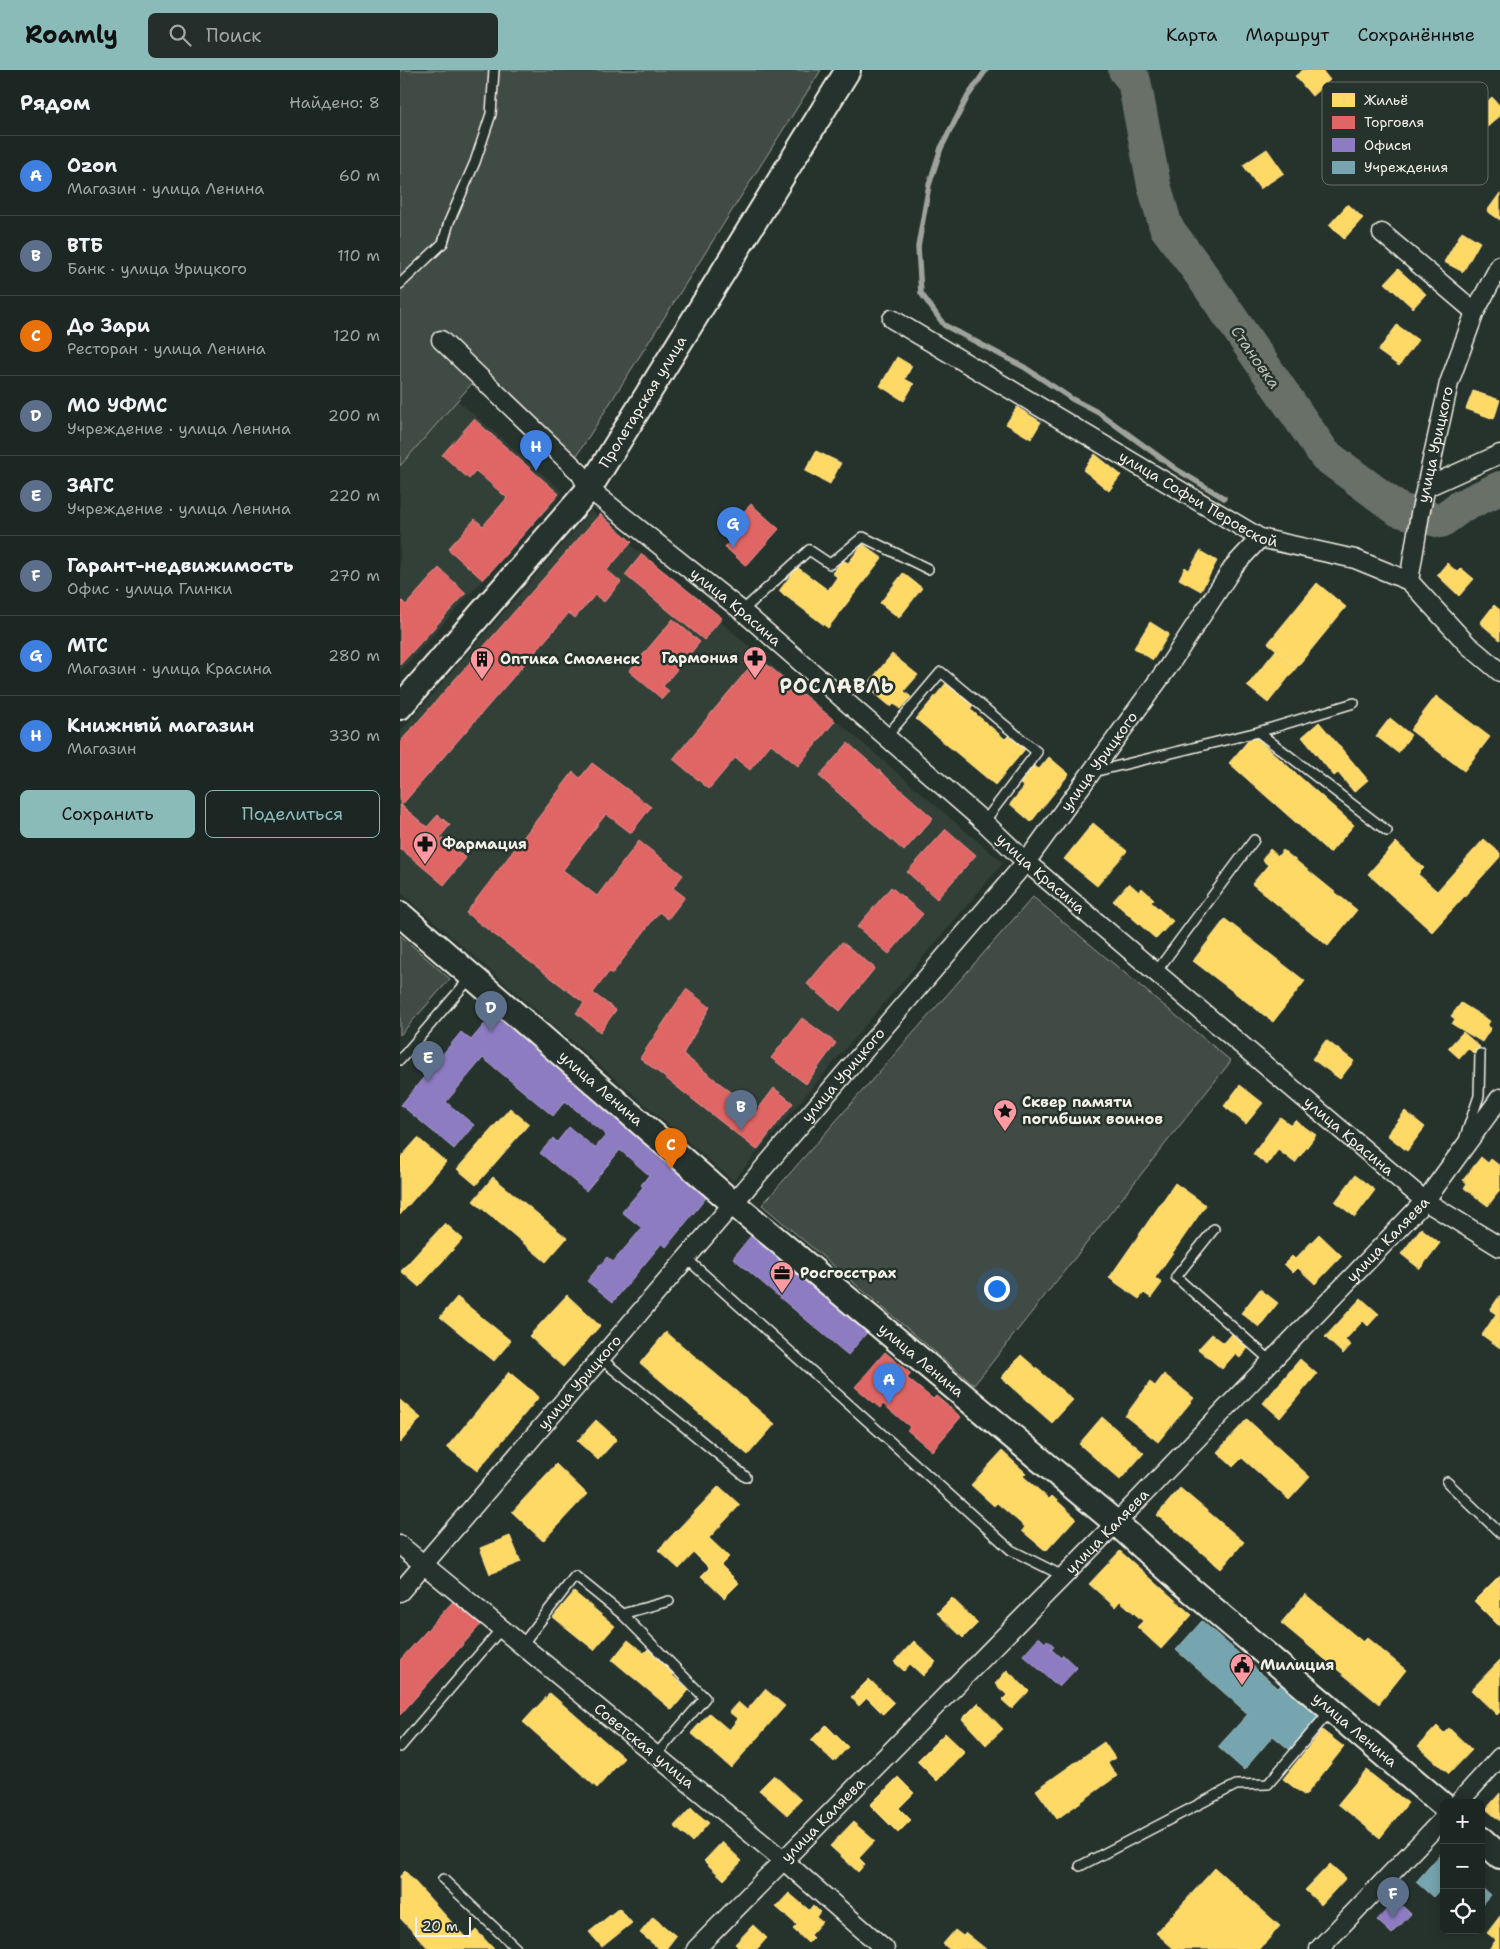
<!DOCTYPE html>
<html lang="ru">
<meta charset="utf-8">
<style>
body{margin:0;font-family:"Shantell Sans",sans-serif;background:#252e2a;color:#f1f3f6}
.controls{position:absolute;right:15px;bottom:15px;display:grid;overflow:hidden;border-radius:8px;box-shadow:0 2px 12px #0003}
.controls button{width:45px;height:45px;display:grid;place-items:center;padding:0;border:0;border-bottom:1px solid #3a4340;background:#1c2622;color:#f1f3f6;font:25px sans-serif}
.scale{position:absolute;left:15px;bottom:12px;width:56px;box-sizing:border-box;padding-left:5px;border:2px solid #f4f1e8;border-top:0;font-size:14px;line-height:18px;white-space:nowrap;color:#f4f1e8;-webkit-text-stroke:4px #26332d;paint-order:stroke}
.you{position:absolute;left:596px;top:1218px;width:18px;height:18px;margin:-12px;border:4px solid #fff;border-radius:50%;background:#1a73e8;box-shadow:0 0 0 8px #1a73e833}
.badge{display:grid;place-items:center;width:32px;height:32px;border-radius:50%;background:#8bbbb9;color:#fff;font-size:16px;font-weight:700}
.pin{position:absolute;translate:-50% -41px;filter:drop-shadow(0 1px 2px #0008)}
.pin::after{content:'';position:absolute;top:26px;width:18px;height:15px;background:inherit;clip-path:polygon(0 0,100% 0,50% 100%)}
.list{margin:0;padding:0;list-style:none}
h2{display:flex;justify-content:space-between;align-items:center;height:65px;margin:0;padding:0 20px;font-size:21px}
h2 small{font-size:16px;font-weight:400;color:#a0a5a5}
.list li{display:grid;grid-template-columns:32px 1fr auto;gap:15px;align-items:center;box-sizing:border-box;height:80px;padding:0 20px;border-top:1px solid #3a4340}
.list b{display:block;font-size:19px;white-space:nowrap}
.list p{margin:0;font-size:16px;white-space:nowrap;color:#a0a5a5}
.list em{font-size:16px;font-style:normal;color:#a0a5a5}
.actions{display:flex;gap:10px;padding:15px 20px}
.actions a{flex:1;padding:11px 0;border:1px solid #8bbbb9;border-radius:8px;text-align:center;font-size:18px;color:#8bbbb9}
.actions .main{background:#8bbbb9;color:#111}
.icon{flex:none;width:28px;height:28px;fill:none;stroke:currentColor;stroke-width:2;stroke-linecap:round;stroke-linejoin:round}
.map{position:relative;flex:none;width:1100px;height:1879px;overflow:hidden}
header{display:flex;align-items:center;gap:30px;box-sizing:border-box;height:70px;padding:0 25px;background:#8bbbb9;color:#111}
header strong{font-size:24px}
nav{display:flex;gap:28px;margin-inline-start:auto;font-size:18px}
.search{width:350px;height:45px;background:#252e2a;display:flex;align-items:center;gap:12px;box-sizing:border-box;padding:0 18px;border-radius:8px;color:#a0a5a5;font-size:19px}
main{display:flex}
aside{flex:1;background:#1c2622}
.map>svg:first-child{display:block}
.built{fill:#333f39}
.green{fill:#414b45;stroke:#9a9e96}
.homes{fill:#ffd966;stroke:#fce08d}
.shops{fill:#e06666;stroke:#e6908d}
.offices{fill:#8e7cc3;stroke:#ad9fce}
.public{fill:#76a5af;stroke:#9cbcc0}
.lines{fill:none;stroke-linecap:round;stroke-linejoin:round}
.stream{stroke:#9fa39b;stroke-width:5.5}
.river{stroke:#676f68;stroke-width:34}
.service-casing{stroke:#f4f1e8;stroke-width:12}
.minor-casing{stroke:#f4f1e8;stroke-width:21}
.secondary-casing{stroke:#f4f1e8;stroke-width:28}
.service{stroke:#26332d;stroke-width:9}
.minor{stroke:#26332d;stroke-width:18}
.secondary{stroke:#26332d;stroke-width:24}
.labels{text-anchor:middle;stroke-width:5;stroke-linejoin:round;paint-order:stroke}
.street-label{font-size:15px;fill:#f4f1e8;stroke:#26332d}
.poi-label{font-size:15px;font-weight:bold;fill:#f4f1e8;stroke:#26332d;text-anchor:start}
.water-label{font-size:16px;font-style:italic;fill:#bcbdb5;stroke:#26332d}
.district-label{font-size:20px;font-weight:bold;letter-spacing:1px;fill:#f4f1e8;stroke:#26332d}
.key{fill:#26332d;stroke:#646c65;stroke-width:1}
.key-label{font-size:14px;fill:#f4f1e8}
</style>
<header>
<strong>Roamly</strong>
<div class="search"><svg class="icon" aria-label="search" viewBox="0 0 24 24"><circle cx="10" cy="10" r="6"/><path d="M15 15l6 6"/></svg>Поиск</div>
<nav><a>Карта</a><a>Маршрут</a><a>Сохранённые</a></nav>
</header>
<main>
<aside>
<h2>Рядом<small>Найдено: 8</small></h2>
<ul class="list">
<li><span class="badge" style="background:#3f7fe0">A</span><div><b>Ozon</b><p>Магазин · улица Ленина</p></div><em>60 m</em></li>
<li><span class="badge" style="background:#5c6f8a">B</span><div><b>ВТБ</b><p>Банк · улица Урицкого</p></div><em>110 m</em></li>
<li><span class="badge" style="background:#e8710a">C</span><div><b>До Зари</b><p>Ресторан · улица Ленина</p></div><em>120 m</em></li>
<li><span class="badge" style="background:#5c6f8a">D</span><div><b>МО УФМС</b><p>Учреждение · улица Ленина</p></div><em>200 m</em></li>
<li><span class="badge" style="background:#5c6f8a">E</span><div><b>ЗАГС</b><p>Учреждение · улица Ленина</p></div><em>220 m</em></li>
<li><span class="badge" style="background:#5c6f8a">F</span><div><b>Гарант-недвижимость</b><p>Офис · улица Глинки</p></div><em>270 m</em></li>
<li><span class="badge" style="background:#3f7fe0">G</span><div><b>МТС</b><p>Магазин · улица Красина</p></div><em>280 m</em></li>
<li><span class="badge" style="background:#3f7fe0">H</span><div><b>Книжный магазин</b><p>Магазин</p></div><em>330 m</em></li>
</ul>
<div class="actions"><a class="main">Сохранить</a><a>Поделиться</a></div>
</aside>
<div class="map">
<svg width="1100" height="1879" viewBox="0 0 1100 1879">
<rect width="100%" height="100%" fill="#26332d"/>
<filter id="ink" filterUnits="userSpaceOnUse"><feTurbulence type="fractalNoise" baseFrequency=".02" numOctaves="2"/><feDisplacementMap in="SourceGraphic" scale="10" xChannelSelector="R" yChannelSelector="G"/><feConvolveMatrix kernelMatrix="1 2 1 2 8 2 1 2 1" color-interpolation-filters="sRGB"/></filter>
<g filter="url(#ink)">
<path class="built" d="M57,330L163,422L0,601V396Z
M191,441L603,793L333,1111L0,822V662Z"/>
<path class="green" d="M0,0H421L174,390L76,309L0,396Z
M633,827L831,991L574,1315L362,1135Z
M0,865L50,909L0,965Z"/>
<path class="homes" d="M903,0H922L930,10L912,26L895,6Z
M1092,27L1100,36V46L1085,59L1072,45Z
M867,79L884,103L860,119L843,95Z
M1100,123V150L1087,141Z
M948,134L963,148L944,169L929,155Z
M1062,161L1080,172L1063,202L1044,192Z
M998,199L1026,224L1013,238L985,213Z
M997,255L1018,270L999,296L978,281Z
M497,287L512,296L505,309L514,314L504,331L480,316Z
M1073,321L1100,330L1094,349L1066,339Z
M617,337L641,352L631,369L606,354Z
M416,381L441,393L430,414L405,401Z
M695,384L721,405L709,421L683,400Z
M463,474L482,488L428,558L379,521L397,497L428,520L437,507L432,503L443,490L448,493Z
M800,481L817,491L801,521L779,509L785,497L789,500Z
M1047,493L1057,502L1061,498L1074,509L1059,526L1037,505Z
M503,503L522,518L499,548L480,533Z
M917,513L946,537L897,597L868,573Z
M1094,535L1100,540V570L1080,553Z
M750,552L769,564L753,590L734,578Z
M876,580L897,597L868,633L847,616Z
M492,584L518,605L504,621L511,627L500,639L494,634L491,637L466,616Z
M547,612L574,634L570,639L605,669L610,664L626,678L595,715L516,649Z
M1036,626L1090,667L1064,701L1010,660Z
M990,648L1011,665L998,683L976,666Z
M919,652L968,710L954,722L938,703L934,706L902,667Z
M853,665L954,755L930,783L829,693Z
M649,687L669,704L631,752L610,734L624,717L619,713L633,695L639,699Z
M693,753L727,781L697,816L664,789Z
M1084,769L1100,783V787L1032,862L968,804L996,772L1024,798L1018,804L1037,821Z
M870,779L878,786L883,780L957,840L928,876L852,814L868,795L862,790Z
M729,813L739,822L742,818L754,829L751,832L773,851L756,869L713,831Z
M825,849L905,911L873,952L793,891Z
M1061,933L1090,951L1087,956L1091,958L1082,972L1052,954L1055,949L1051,946Z
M1063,962L1080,977L1074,984L1068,978L1059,988L1048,978Z
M926,970L954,991L940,1009L912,989Z
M840,1015L863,1033L846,1054L824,1036Z
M110,1038L129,1054L76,1115L57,1099Z
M1005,1041L1025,1057L1007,1081L987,1065Z
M880,1047L891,1055L895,1050L916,1065L895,1093L878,1080L867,1095L853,1084Z
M18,1068L46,1092L0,1145V1088Z
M1081,1087L1088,1093L1091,1089L1100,1096V1120L1088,1136L1064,1118L1067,1113L1063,1110Z
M955,1105L975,1120L955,1147L935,1132Z
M93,1107L167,1168L146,1192L73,1131Z
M775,1113L806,1135L755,1208L762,1213L751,1228L744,1223L739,1229L709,1208Z
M45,1153L63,1169L19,1217L1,1201Z
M1021,1158L1040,1173L1020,1199L1001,1184Z
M919,1164L942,1186L915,1214L898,1198L893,1203L884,1194L892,1186L895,1189Z
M860,1219L878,1233L859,1257L841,1243Z
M167,1225L200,1256L163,1297L129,1266Z
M1100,1225V1278L1082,1265L1096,1244L1090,1240Z
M57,1227L111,1271L94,1291L40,1247Z
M961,1228L979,1244L968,1256L963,1251L945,1270L951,1275L943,1284L925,1267Z
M266,1262L375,1354L348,1385L240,1293Z
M812,1264L824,1273L832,1264L848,1278L840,1288L835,1284L822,1299L798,1279Z
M621,1285L673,1330L652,1353L601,1308Z
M900,1289L917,1304L880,1348L863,1333Z
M109,1302L139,1327L77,1401L47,1377Z
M764,1304L794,1328L758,1372L725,1346L750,1312L755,1316Z
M0,1330L21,1348L0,1373Z
M702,1347L744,1383L720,1410L679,1374Z
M847,1349L910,1407L889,1430L842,1388L833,1397L817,1382Z
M196,1350L217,1369L198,1390L177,1371Z
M602,1381L626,1403L623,1406L649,1429L652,1426L676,1448L646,1481L622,1461L625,1457L597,1433L594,1436L571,1415Z
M156,1394L187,1424L143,1471L112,1442Z
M319,1416L340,1435L309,1468L329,1487L321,1495L339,1513L324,1528L301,1506L309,1498L294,1483L279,1499L258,1480Z
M780,1418L844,1472L821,1499L757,1445Z
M110,1466L121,1492L90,1504L80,1478Z
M720,1481L792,1545L761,1579L737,1557L743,1551L720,1531L715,1537L689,1514Z
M1100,1505V1557L1074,1531Z
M174,1522L215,1556L194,1580L153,1547Z
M905,1524L963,1572L967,1568L1006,1600L979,1634L881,1553Z
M552,1528L578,1553L563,1568L537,1543Z
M228,1570L244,1583L248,1579L275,1601L272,1605L289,1620L272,1640L212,1590Z
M514,1571L536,1592L523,1606L510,1594L504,1601L494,1592Z
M1100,1590V1642L1097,1645L1071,1620Z
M607,1600L629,1621L612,1639L602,1630L607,1625L595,1614Z
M469,1609L494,1633L483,1644L467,1628L459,1636L451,1627Z
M365,1619L385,1636L331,1698L291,1663L309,1643L329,1660L338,1649L329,1642L338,1632L347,1640Z
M150,1623L224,1688L197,1718L123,1652Z
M578,1633L603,1659L586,1675L562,1649Z
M426,1655L448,1677L434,1692L411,1670Z
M1037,1656L1044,1663L1049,1658L1072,1680L1049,1704L1018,1676Z
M922,1660L944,1677L905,1726L883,1709Z
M545,1663L565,1682L537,1711L517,1691Z
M704,1672L715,1688L708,1693L717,1706L657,1749L636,1720Z
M966,1700L1008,1733L980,1768L938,1734Z
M374,1705L401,1730L387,1745L359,1720Z
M498,1707L514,1723L499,1738L511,1750L498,1763L470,1735Z
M1100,1723V1751L1086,1739Z
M291,1738L309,1753L292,1772L274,1756Z
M453,1752L475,1771L459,1788L465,1794L458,1802L430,1776Z
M322,1772L342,1791L324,1810L304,1791Z
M930,1794L946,1808L921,1835L905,1820Z
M815,1798L880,1856L860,1879H774L756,1863Z
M5,1801L67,1869L76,1860L94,1879H29L0,1848V1806Z
M389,1823L409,1840L413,1835L420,1842L416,1847L422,1852L410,1865L413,1868L408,1873L393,1859L397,1855L376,1837Z
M219,1838L232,1853L202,1877L189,1862Z
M1100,1846V1879H1089L1096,1870L1087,1863Z
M253,1847L276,1866L266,1879H259L240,1863Z
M353,1855L367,1868L357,1879H340L335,1874Z
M555,1860L563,1866L566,1863L586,1879H549L543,1874Z"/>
<path class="shops" d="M74,349L159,424L83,510L48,479L75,449L83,456L107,428L76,401L69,409L42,385Z
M351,434L379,459L346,496L325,477L343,456L336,450Z
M200,444L232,472L207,500L221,512L204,532L195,525L175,548L169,543L0,737V672Z
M242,484L322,548L304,570L225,505Z
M39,498L66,523L0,595V529L6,535Z
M273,549L300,572L263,616L269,621L262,629L229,601Z
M358,587L435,651L398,696L371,674L350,700L335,688L309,719L273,689Z
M448,673L533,748L504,781L419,706Z
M192,693L251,737L231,763L206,744L163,800L197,826L239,771L283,805L273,818L285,827L268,849L259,842L212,904L209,902L193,923L216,940L200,962L176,943L184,933L66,843L173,702L180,708Z
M2,736L27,757L38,745L50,755L40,767L66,788L44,815L0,778V738Z
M546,759L576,785L537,829L507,802Z
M491,817L523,844L489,884L457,857Z
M442,872L475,898L440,941L407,914Z
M286,919L310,937L283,984L356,1042L374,1018L393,1033L357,1080L240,988Z
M402,948L436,973L406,1014L371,988Z
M485,1282L511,1304L507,1308L533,1329L536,1326L561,1347L532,1381L507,1360L510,1357L483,1334L480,1338L455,1317Z
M56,1528L83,1552L0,1645V1590Z"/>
<path class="offices" d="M93,944L310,1123L266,1177L262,1173L213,1232L187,1211L207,1187L213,1192L242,1158L222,1142L243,1117L241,1115L249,1105L220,1080L186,1121L140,1083L153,1068L157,1072L169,1057L195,1078L206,1065L165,1031L153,1046L83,988L46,1032L74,1055L54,1079L1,1035L61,962L71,970Z
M355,1161L470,1259L448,1285L333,1188Z
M639,1567L645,1573L647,1570L654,1576L651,1579L661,1588L663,1585L677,1598L659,1617L623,1585Z
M996,1830L1011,1844L992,1864L977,1850Z"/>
<path class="public" d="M802,1551L878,1618L883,1613L921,1646L890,1680L873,1666L844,1700L818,1677L848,1644L776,1580Z
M1044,1780V1815L1033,1827L1016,1812Z
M1081,1817L1090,1825L1081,1835Z"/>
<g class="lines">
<path class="stream" d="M586,0L568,26L541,78L529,115L518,177L521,223L544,255L624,297L672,329L699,343L776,399L824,428
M729,5L730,0"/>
<path class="river" d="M725,0L734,11L754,115L766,157L798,200L925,385L999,440L1041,451L1060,437L1100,418"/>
<g class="service-casing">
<path id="service" d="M0,214L43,173L49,152L75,92L91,44L94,0
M342,541L409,480L430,494L463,467L528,499
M858,662L954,633
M486,667L541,602L637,682L584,752
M693,702L858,662L987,761
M756,902L854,770
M0,990L71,907
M1065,1067L1079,1026L1080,984
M814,1159L776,1207L871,1291
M287,1189L611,1480L663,1506
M201,1289L346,1407
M1047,1412L1100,1463
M222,1544L305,1628L255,1686
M121,1576L175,1506L222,1544L269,1531
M0,1677L101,1559
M680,1796L836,1715L868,1714L930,1641
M43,1809L117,1879"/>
</g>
<g class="minor-casing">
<g id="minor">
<path d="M982,163L1075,242"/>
<path id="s1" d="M492,249L860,468L955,489L1009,511L1068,575L1100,602"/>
<path id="s2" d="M41,270L180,403L189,419L342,541L584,752L626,792L1025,1131L1100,1177"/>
<path d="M1027,417L1100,384"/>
<path id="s3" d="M1009,511L1020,444L1049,313L1075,242L1100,195"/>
<path id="s4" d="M0,1475L383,1790L485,1879"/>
<path id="s5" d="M0,1522L626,792L768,597L834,496L860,468"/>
<path d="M1058,1733L1100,1687"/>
<path id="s6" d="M296,1879L716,1453L1025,1131L1100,1028"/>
<path d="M919,1879L1044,1748"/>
</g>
</g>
<g class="secondary-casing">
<g id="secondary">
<path id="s7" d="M0,637L189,419L448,0"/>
<path id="s8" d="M0,844L334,1134L716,1453L785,1515L1044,1736"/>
<path d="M1081,1769L1100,1786"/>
</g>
</g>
<use href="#service" class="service"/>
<use href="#minor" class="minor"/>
<use href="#secondary" class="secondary"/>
</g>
</g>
<defs>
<g id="pharmacy-pin" transform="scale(1.25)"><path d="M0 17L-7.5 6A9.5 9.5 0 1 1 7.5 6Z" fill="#ff9aa2" stroke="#26332d"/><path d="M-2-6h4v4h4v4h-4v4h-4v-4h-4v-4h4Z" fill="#111"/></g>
<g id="building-pin" transform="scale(1.25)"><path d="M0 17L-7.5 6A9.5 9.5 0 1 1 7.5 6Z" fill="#ff9aa2" stroke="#26332d"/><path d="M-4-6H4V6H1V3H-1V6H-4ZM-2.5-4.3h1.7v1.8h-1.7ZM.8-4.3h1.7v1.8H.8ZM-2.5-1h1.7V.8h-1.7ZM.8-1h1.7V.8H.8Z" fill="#111"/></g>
<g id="sight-pin" transform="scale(1.25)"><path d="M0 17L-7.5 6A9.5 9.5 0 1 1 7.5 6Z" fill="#ff9aa2" stroke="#26332d"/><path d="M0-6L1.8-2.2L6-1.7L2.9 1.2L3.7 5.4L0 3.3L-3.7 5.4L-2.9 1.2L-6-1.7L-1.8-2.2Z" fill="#111"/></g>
<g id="office-pin" transform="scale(1.25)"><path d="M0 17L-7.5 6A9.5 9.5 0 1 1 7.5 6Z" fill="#ff9aa2" stroke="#26332d"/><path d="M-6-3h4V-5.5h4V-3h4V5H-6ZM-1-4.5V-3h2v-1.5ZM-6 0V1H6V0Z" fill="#111"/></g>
<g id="civic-pin" transform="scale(1.25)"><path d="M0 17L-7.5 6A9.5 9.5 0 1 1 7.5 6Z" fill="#ff9aa2" stroke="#26332d"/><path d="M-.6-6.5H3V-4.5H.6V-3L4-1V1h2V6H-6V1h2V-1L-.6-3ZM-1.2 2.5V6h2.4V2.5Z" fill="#111"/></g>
</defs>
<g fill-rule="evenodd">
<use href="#pharmacy-pin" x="355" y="588"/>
<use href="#building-pin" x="82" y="589"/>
<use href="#pharmacy-pin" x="25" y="774"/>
<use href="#sight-pin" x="605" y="1041"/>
<use href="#office-pin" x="382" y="1203"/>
<use href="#civic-pin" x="842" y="1595"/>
</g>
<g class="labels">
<g class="street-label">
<text dy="5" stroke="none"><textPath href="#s7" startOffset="391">Пролетарская улица</textPath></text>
<text dy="5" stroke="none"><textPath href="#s3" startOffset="139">улица Урицкого</textPath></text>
<text dy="5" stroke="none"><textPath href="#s1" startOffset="356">улица Софьи Перовской</textPath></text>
<text dy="5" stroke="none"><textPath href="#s2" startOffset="399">улица Красина</textPath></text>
<text dy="5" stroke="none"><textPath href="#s5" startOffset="1086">улица Урицкого</textPath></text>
<text dy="5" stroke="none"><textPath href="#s2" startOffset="804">улица Красина</textPath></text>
<text dy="5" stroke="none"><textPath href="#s5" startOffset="681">улица Урицкого</textPath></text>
<text dy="5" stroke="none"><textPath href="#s8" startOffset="266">улица Ленина</textPath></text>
<text dy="5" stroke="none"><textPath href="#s2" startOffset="1209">улица Красина</textPath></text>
<text dy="5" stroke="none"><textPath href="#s6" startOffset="991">улица Каляева</textPath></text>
<text dy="5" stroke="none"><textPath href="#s8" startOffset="686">улица Ленина</textPath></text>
<text dy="5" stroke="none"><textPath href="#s5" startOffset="276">улица Урицкого</textPath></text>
<text dy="5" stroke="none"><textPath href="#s6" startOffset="586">улица Каляева</textPath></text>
<text dy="5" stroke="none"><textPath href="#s8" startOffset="1256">улица Ленина</textPath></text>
<text dy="5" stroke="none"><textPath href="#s4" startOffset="316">Советская улица</textPath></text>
<text dy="5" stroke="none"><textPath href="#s6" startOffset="181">улица Каляева</textPath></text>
</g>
<g class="poi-label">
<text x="338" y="593" text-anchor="end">Гармония</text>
<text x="100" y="594">Оптика Смоленск</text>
<text x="42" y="779">Фармация</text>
<text x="622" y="1037">Сквер памяти<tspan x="622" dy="17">погибших воинов</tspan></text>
<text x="400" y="1208">Росгосстрах</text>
<text x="860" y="1600">Милиция</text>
</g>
<g class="water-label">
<text transform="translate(856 287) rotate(55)" y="6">Становка</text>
</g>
<g class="district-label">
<text x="437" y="623">РОСЛАВЛЬ</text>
</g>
</g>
<rect x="922" y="12" width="166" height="103" rx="8" class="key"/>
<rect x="932" y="23" width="23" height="14" fill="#ffd966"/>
<rect x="932" y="46" width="23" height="13" fill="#e06666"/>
<rect x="932" y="68" width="23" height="14" fill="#8e7cc3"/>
<rect x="932" y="91" width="23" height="13" fill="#76a5af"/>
<g class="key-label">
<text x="964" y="35">Жильё</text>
<text x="964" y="57">Торговля</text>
<text x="964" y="80">Офисы</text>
<text x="964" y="102">Учреждения</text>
</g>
</svg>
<div class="controls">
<button>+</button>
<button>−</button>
<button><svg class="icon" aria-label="locate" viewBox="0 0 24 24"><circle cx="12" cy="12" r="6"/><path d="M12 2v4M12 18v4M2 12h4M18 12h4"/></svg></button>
</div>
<div class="scale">20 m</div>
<div class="you"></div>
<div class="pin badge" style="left:489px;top:1334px;background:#3f7fe0">A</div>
<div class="pin badge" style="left:341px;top:1061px;background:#5c6f8a">B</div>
<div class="pin badge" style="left:271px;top:1099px;background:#e8710a">C</div>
<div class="pin badge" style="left:91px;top:962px;background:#5c6f8a">D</div>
<div class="pin badge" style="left:28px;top:1012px;background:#5c6f8a">E</div>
<div class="pin badge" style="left:993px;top:1848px;background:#5c6f8a">F</div>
<div class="pin badge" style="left:333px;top:478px;background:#3f7fe0">G</div>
<div class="pin badge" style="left:136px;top:401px;background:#3f7fe0">H</div>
</div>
</main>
